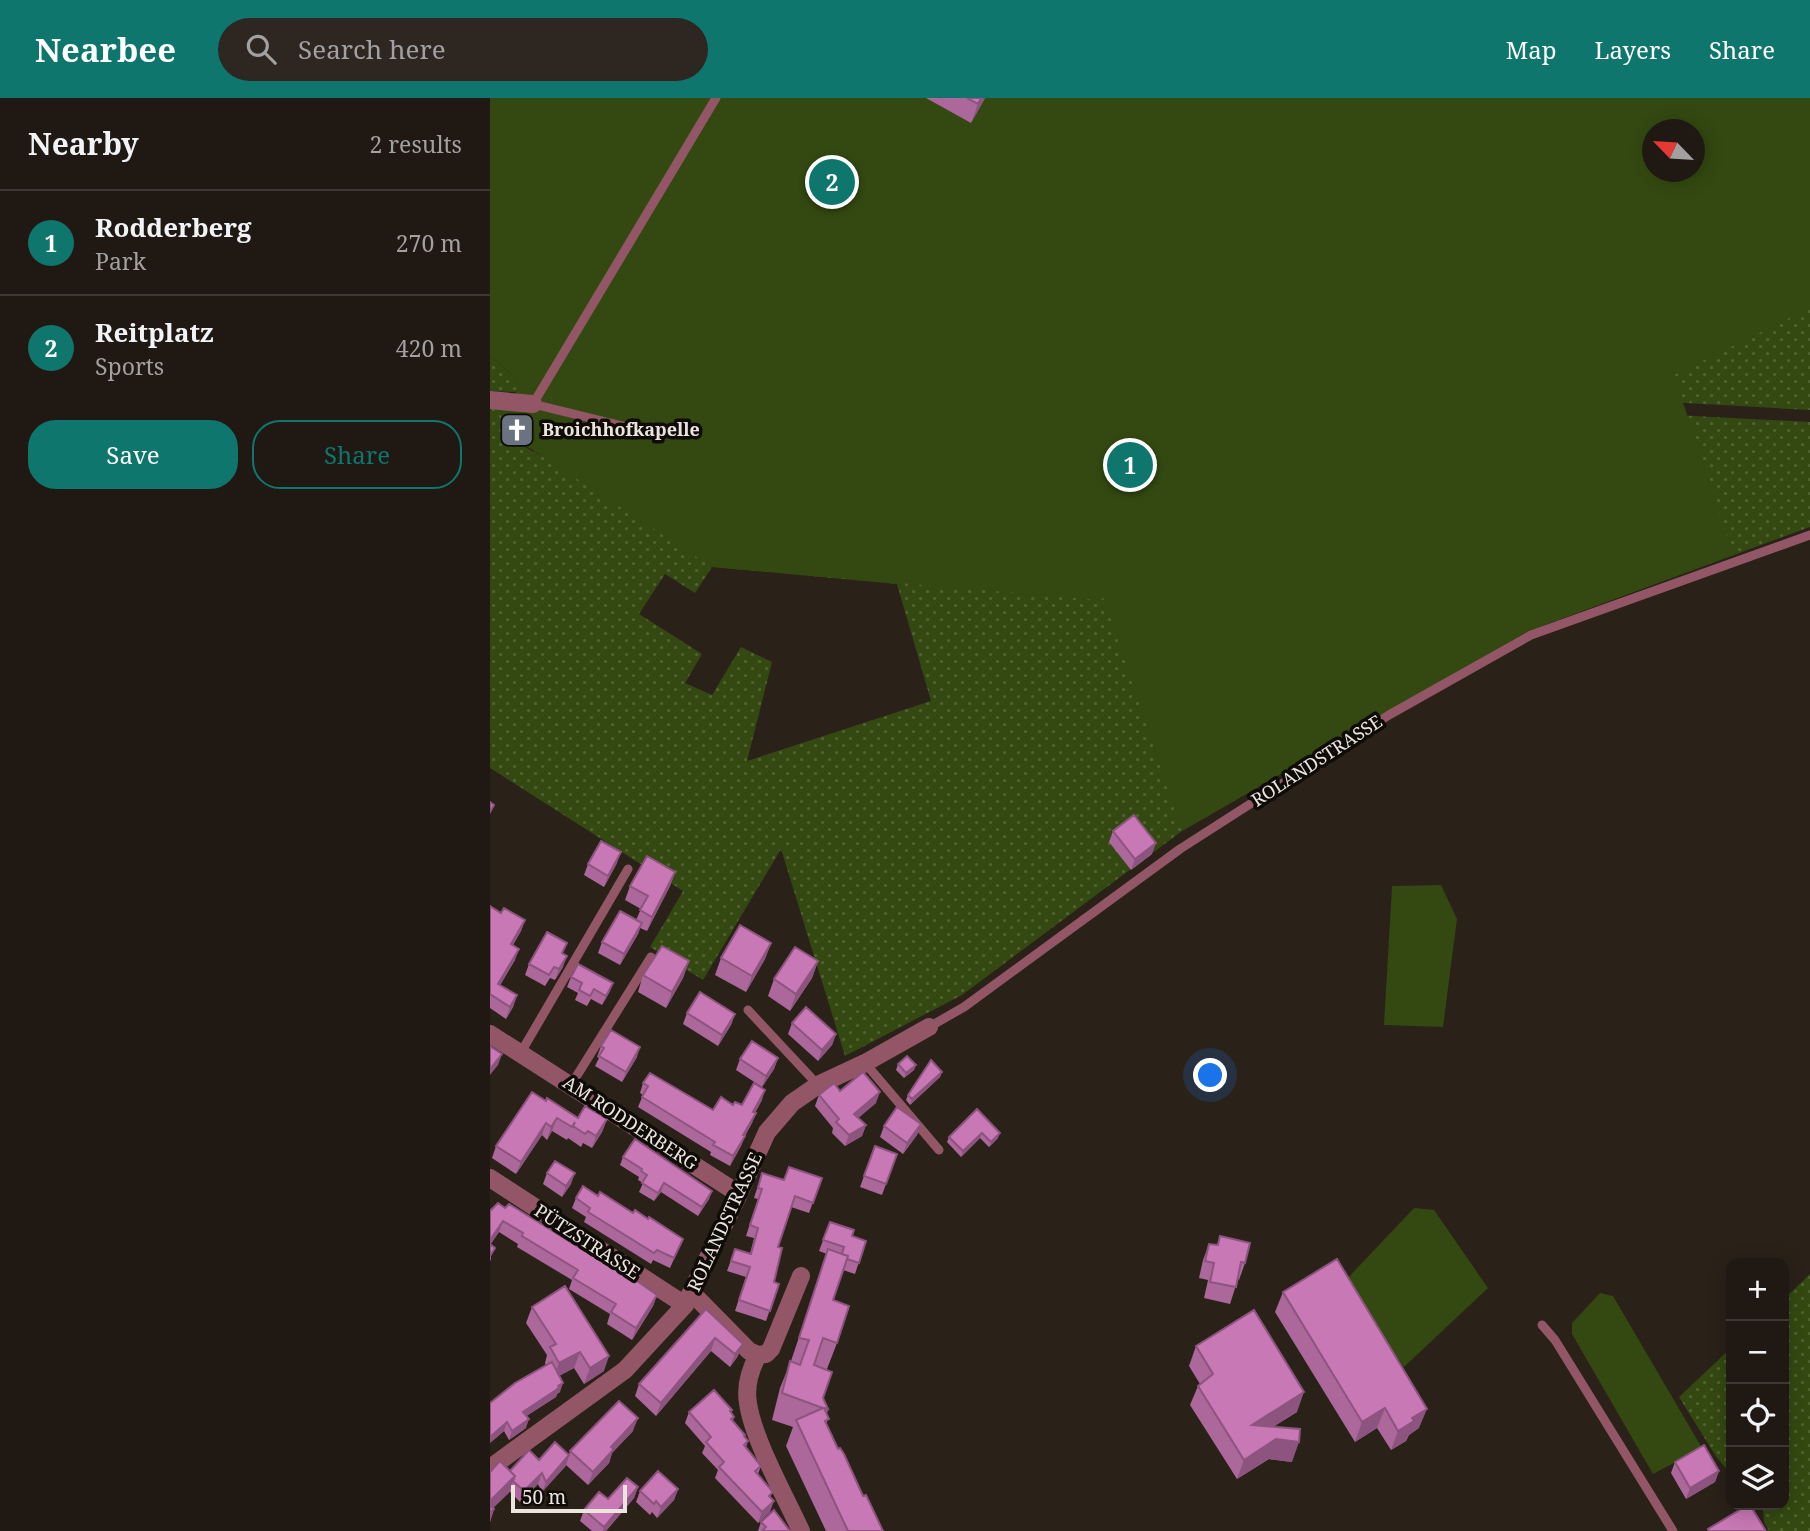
<!DOCTYPE html>
<meta charset="utf-8">
<style>
body{margin:0;font-family:"Noto Serif",serif;background:#2d2621;color:#f1f3f6}
.controls{position:absolute;right:21px;bottom:21px;display:grid;overflow:hidden;border-radius:14px;box-shadow:0 4px 18px #0003}
.controls button{width:63px;height:63px;display:grid;place-items:center;padding:0;border:0;border-bottom:2px solid #3d3833;background:#201913;color:#f1f3f6;font:35px sans-serif}
.compass{position:absolute;left:1152px;top:21px;width:63px;height:63px;border-radius:50%;background:#201913;box-shadow:0 4px 18px #0003;rotate:295deg}
.scale{position:absolute;left:21px;bottom:18px;width:116px;box-sizing:border-box;padding-left:7px;border:4px solid #ebe5e0;border-top:0;font-size:19px;line-height:24px;white-space:nowrap;color:#ebe5e0;-webkit-text-stroke:5px #0f0c08;paint-order:stroke}
.you{position:absolute;left:721px;top:978px;width:24px;height:24px;margin:-18px;border:5px solid #fff;border-radius:50%;background:#1a73e8;box-shadow:0 0 0 10px #1a73e833}
.badge{display:grid;place-items:center;width:46px;height:46px;border-radius:50%;background:#0f766e;color:#fff;font-size:23px;font-weight:700}
.pin{position:absolute;translate:-50% -50%;border:4px solid #fff;box-shadow:0 2px 7px #0006}
.list{margin:0;padding:0;list-style:none}
h2{display:flex;justify-content:space-between;align-items:center;height:91px;margin:0;padding:0 28px;font-size:30px}
h2 small{font-size:23px;font-weight:400;color:#a2a0a0}
.list li{display:grid;grid-template-columns:46px 1fr auto;gap:21px;align-items:center;box-sizing:border-box;height:105px;padding:0 28px;border-top:2px solid #3d3833}
.list b{display:block;font-size:26px;white-space:nowrap}
.list p{margin:0;font-size:23px;white-space:nowrap;color:#a2a0a0}
.list em{font-size:23px;font-style:normal;color:#a2a0a0}
.actions{display:flex;gap:14px;padding:21px 28px}
.actions a{flex:1;padding:16px 0;border:2px solid #0f766e;border-radius:28px;text-align:center;font-size:24px;color:#0f766e}
.actions .main{background:#0f766e;color:#fff}
.icon{flex:none;width:38px;height:38px;fill:none;stroke:currentColor;stroke-width:2;stroke-linecap:round;stroke-linejoin:round}
.map{position:relative;flex:none;width:1320px;height:1433px;overflow:hidden}
header{display:flex;align-items:center;gap:42px;box-sizing:border-box;height:98px;padding:0 35px;background:#0f766e;color:#fff}
header strong{font-size:33px}
nav{display:flex;gap:38px;margin-inline-start:auto;font-size:24px}
.search{width:490px;height:63px;background:#2d2621;display:flex;align-items:center;gap:18px;box-sizing:border-box;padding:0 24px;border-radius:38px;color:#a2a0a0;font-size:26px}
main{display:flex}
aside{flex:1;background:#201913}
.map>svg:first-child{display:block}
.grass{fill:url(#grass-dots);fill-rule:evenodd}
.park{fill:#334911;fill-rule:evenodd}
.lines{fill:none;stroke-linecap:round;stroke-linejoin:round}
.lane{stroke:#935666;stroke-width:9}
.street{stroke:#935666;stroke-width:18}
.wall{fill:#ac679b}
.shaded-wall{fill:#8c547e}
.building{fill:#c878b4;stroke:#8c547e;stroke-width:2}
.labels{text-anchor:middle;stroke-width:7;stroke-linejoin:round;paint-order:stroke}
.poi-label{font-size:18px;font-weight:bold;fill:#ebe5e0;stroke:#0f0c08;text-anchor:start}
.street-label{font-size:18px;fill:#ebe5e0;stroke:#0f0c08}
</style>
<header>
<strong>Nearbee</strong>
<div class="search"><svg class="icon" aria-label="search" viewBox="0 0 24 24"><circle cx="10" cy="10" r="6"/><path d="M15 15l6 6"/></svg>Search here</div>
<nav><a>Map</a><a>Layers</a><a>Share</a></nav>
</header>
<main>
<aside>
<h2>Nearby<small>2 results</small></h2>
<ul class="list">
<li><span class="badge">1</span><div><b>Rodderberg</b><p>Park</p></div><em>270 m</em></li>
<li><span class="badge">2</span><div><b>Reitplatz</b><p>Sports</p></div><em>420 m</em></li>
</ul>
<div class="actions"><a class="main">Save</a><a>Share</a></div>
</aside>
<div class="map">
<svg width="1320" height="1433" viewBox="0 0 1320 1433">
<defs>
<pattern id="grass-dots" width="8" height="8" patternUnits="userSpaceOnUse" patternTransform="scale(1.75)"><rect width="8" height="8" fill="#334911"/><path d="M2 2h.1M6 6h.1" fill="none" stroke="#516333" stroke-width="1.8" stroke-linecap="round"/></pattern>
</defs>
<rect width="100%" height="100%" fill="#2a2119"/>
<path class="grass" d="M1320,0V312L1034,296Z
M0,258L24,278L32,289L26,294L0,293Z
M0,309L11,311L13,337L50,357L1070,311L1320,324V429L1038,533L692,733L472,897L355,958L291,751L213,882L160,849L193,793L0,670ZM222,469L407,486L441,603L257,663L282,564L251,549L222,597L195,585L212,556L149,516L175,476L205,495Z
M1320,1176V1433H1279L1274,1424L1273,1412L1269,1407H1294V1201Z
M1241,1250V1376L1227,1360L1189,1299Z"/>
<path class="park" d="M0,0H1320V210L1184,277L1243,457L1038,533L692,733L614,500L609,502L222,469L41,351L13,337L11,311L31,289L24,278L0,258ZM1162,32H1204V74H1162Z
M951,787L967,821L953,929L894,927L902,788Z
M924,1110L944,1112L998,1190L914,1269L853,1185Z
M1110,1195L1123,1198L1212,1350L1163,1376L1082,1236V1225Z"/>
<g class="lines">
<path class="lane" d="M149,332L43,306L226,0
M258,912L328,987
M439,929L474,909L690,751L899,617L1041,537L1320,437
M30,956L138,771
M375,965L449,1052
M81,987L161,859
M1052,1227L1065,1242L1183,1433"/>
<path class="street" d="M0,302L43,306
M0,936L249,1096
M0,1080L195,1207
M202,1195L259,1253L268,1257
M0,1370L135,1272L195,1207L249,1096L277,1034L302,1005L328,987L375,965L439,929
M311,1433C295,1398 263,1341 258,1305C255,1288 260,1272 268,1257L276,1256L281,1251L311,1178"/>
</g>
<path class="wall" d="M436,0H495L481,25Z
M35,329L29,343L16,336L18,331Z
M623,733L662,756L641,772L619,744Z
M127,765L114,789L94,777L98,766Z
M185,774L180,788L157,833L150,830L148,836L130,867L108,855L112,844L146,822L151,811L135,802L140,788Z
M0,808L11,815L35,822L31,833L23,847L25,862L10,887L27,897L23,909L16,921L0,910Z
M281,845L275,861L256,894L225,877L231,860Z
M73,856V869L65,882L60,880L55,888L35,877L39,866Z
M199,863L193,880L176,910L148,894L153,877Z
M328,863L322,880L300,913L278,898L284,881Z
M81,879L123,885L119,895L112,907L101,901L97,908L85,902L88,895L77,889Z
M197,915L245,916L241,927L228,948L193,926Z
M302,925L346,936L342,947L328,963L298,936Z
M111,948L147,959L132,984L105,968L109,960L107,959Z
M288,960L284,971L272,989L246,972L250,961Z
M408,966L424,972L414,980L406,972Z
M452,974L450,979L420,1007L416,1002L418,997Z
M153,985L223,1012L243,1007H252L272,1002L265,1015L262,1025L255,1038L251,1048L240,1068L220,1057L221,1054L148,1009L153,997L150,995Z
M350,993L386,1005L368,1020L376,1027L372,1038L355,1048L342,1035L343,1030L325,1008L329,997Z
M56,1003L88,1020L117,1021L112,1034L102,1050L93,1045L91,1049L78,1040L77,1042L62,1033L57,1042L52,1037L26,1076L2,1060L6,1048Z
M487,1011L508,1040L499,1049L490,1040L471,1059L457,1044L459,1039Z
M431,1026L427,1037L413,1056L390,1039L394,1028Z
M385,1048L407,1056L392,1097L370,1089Z
M133,1059L222,1093L219,1101L208,1118L171,1094L164,1103L149,1094L153,1085L148,1082L149,1079L130,1067Z
M57,1075L81,1086L72,1099L53,1086Z
M272,1075L294,1082L332,1080L319,1115L301,1109L288,1149L284,1184L289,1186L276,1223L245,1213L256,1179L237,1173L245,1151L260,1156L264,1140L256,1138L268,1101L264,1100Z
M108,1098L158,1121L193,1141L180,1170L163,1162L161,1166L94,1124L96,1119L82,1110L86,1100Z
M15,1110L108,1161L167,1197L163,1208L142,1242L117,1226L120,1216L79,1191L82,1182L27,1149L28,1146L9,1134L0,1147L1,1161L0,1163V1113Z
M340,1124L362,1138L376,1143L365,1176L353,1172L343,1202L347,1245L337,1271L333,1300L338,1311L337,1316V1327L348,1351L373,1398L393,1433H336L296,1348L303,1329L282,1322L290,1290L301,1263L337,1156L329,1153Z
M730,1138L755,1165L749,1182L748,1181L740,1206L714,1200L718,1182L709,1180L713,1162L719,1146L727,1147Z
M793,1194L929,1330L919,1337L916,1343L901,1352L887,1330L865,1344L785,1214Z
M42,1209L114,1273L94,1286L84,1270L69,1278L70,1294L67,1296L66,1299L36,1318V1330L19,1342L14,1333L0,1345L56,1268L55,1265L57,1257L36,1225Z
M216,1211L248,1258L240,1269L221,1253L166,1318L145,1298L149,1286Z
M706,1248L807,1314L783,1329L802,1364L779,1361L747,1381L700,1307L708,1288L710,1286L699,1268Z
M242,1312L241,1314L244,1319L243,1323L258,1343L256,1349L271,1368L268,1376L281,1400L280,1414L268,1425L225,1380L228,1372L212,1355L215,1348L195,1325L199,1314Z
M143,1333L122,1355L119,1365L98,1387L76,1367L52,1394L48,1386L30,1404L19,1393L3,1410L4,1411L0,1424V1374L20,1373L49,1362L79,1357L80,1353Z
M1185,1364L1229,1373L1225,1384L1196,1401L1181,1375Z
M148,1389L144,1400L116,1433H102L90,1423L94,1412Z
M188,1391L184,1402L167,1420L162,1414L160,1417L146,1404L150,1393Z
M271,1424L300,1433H268Z"/>
<path class="shaded-wall" d="M491,0H495L481,25L488,6Z
M666,745L662,756L641,772L645,761Z
M131,754L127,765L114,789L118,778Z
M185,774L180,788L157,833L162,819Z
M35,822L31,833L17,857L21,846Z
M152,825L148,836L130,867L134,856Z
M281,845L275,861L256,894L262,878Z
M29,851L25,862L4,898L8,886Z
M77,858L73,869L65,882L69,871Z
M199,863L193,880L176,910L182,894Z
M328,863L322,880L300,913L306,896Z
M123,885L119,895L112,907L116,898Z
M27,897L23,909L16,921L20,909Z
M245,916L241,927L228,948L232,937Z
M346,936L342,947L328,963L332,952Z
M150,949L147,959L132,984L136,974Z
M12,956L8,967L0,977V971Z
M288,960L284,971L272,989L276,978Z
M426,967L424,972L414,980L416,975Z
M452,974L450,979L420,1007L422,1001Z
M275,992L272,1002L260,1024L263,1014Z
M390,994L386,1005L360,1027L364,1016Z
M266,1015L262,1025L249,1047L253,1037Z
M67,1020L62,1033L57,1042L61,1029Z
M117,1021L112,1034L102,1050L106,1038Z
M56,1025L52,1037L26,1076L31,1064Z
M431,1026L427,1037L413,1056L417,1045Z
M376,1027L372,1038L355,1048L359,1037Z
M492,1035L490,1040L471,1059L473,1053Z
M510,1035L508,1040L499,1049L501,1044Z
M255,1038L251,1048L240,1068L243,1058Z
M85,1075L81,1086L72,1099L76,1088Z
M174,1085L171,1094L164,1103L168,1095Z
M222,1093L219,1101L208,1118L212,1109Z
M13,1123L9,1134L0,1147V1142Z
M167,1197L163,1208L142,1242L146,1230Z
M225,1240L221,1253L166,1318L171,1305Z
M253,1246L248,1258L240,1269L245,1256Z
M90,1254L84,1270L63,1281L69,1265Z
M119,1258L114,1273L94,1286L100,1270Z
M73,1285L70,1294L67,1296L66,1299L29,1323L33,1314Z
M814,1294L807,1314L754,1347L762,1327Z
M895,1310L887,1330L865,1344L872,1324Z
M937,1311L929,1330L919,1337L916,1343L901,1352L908,1333L922,1320Z
M148,1320L143,1333L122,1355L119,1365L98,1387L103,1374L121,1349Z
M39,1321L36,1330L19,1342L22,1333Z
M17,1324L14,1333L0,1345V1339Z
M786,1341L809,1344L802,1364L779,1361L747,1381L754,1362Z
M79,1357L76,1368L52,1394L56,1384Z
M1229,1373L1225,1384L1196,1401L1200,1390Z
M52,1375L48,1386L30,1404L34,1393Z
M25,1378L19,1395L0,1413V1403Z
M148,1389L144,1400L116,1433H113L114,1429Z
M188,1391L184,1402L167,1420L171,1409Z
M284,1403L280,1414L268,1425L272,1414Z
M4,1411L0,1424V1415Z"/>
<path class="building" d="M477,0H491L488,6Z
M24,322L32,323L35,329L31,338L18,331Z
M0,704L4,707L0,714Z
M644,717L666,745L645,761L623,733Z
M111,743L131,754L118,778L98,766Z
M157,758L185,774L162,819L150,812L158,798L140,788Z
M0,808L11,815L14,810L35,822L21,846L29,851L8,886L27,897L20,909L0,896Z
M130,813L152,825L134,856L112,844Z
M250,827L281,845L262,878L231,860Z
M57,834L77,845L72,855L77,858L69,871L64,869L59,877L39,866Z
M172,848L199,863L182,894L153,877Z
M305,849L328,863L306,896L284,881Z
M88,866L123,885L116,898L104,891L100,898L89,892L92,885L81,879Z
M210,894L245,916L232,937L197,915Z
M316,909L346,936L332,952L302,925Z
M121,932L150,949L136,974L109,958L114,950L111,948Z
M262,943L288,960L276,978L250,961Z
M0,948L12,956L0,971Z
M417,958L426,967L416,975L408,966Z
M441,962L452,974L422,1001L418,997Z
M373,974L390,994L364,1016L376,1027L359,1037L346,1024L349,1021L329,997L344,985L350,993Z
M160,975L223,1012L231,999L243,1007L245,1004L252,1007L264,985L275,992L263,1014L266,1015L253,1037L255,1038L243,1058L223,1047L225,1044L152,999L158,988L153,985Z
M42,994L56,1003L57,1000L88,1020L95,1008L117,1021L106,1038L98,1033L95,1036L83,1028L85,1024L82,1029L67,1020L61,1029L56,1025L31,1064L6,1048Z
M407,1009L431,1026L417,1045L394,1028Z
M487,1011L510,1035L501,1044L492,1035L473,1053L459,1039Z
M145,1041L222,1093L212,1109L174,1085L168,1095L152,1085L157,1077L151,1073L152,1071L133,1059Z
M385,1048L407,1056L396,1086L374,1078Z
M65,1063L85,1075L76,1088L57,1075Z
M299,1069L332,1080L323,1105L305,1098L288,1149L292,1150L284,1184L289,1186L280,1213L249,1202L260,1169L241,1163L245,1151L261,1156L268,1130L260,1127L272,1091L268,1090L272,1075L294,1082Z
M93,1088L108,1098L110,1094L143,1115L145,1112L158,1121L159,1119L193,1141L184,1160L167,1152L164,1155L98,1114L100,1110L86,1100Z
M8,1105L15,1110L19,1106L108,1161L110,1157L167,1197L146,1230L121,1214L126,1206L83,1180L88,1172L32,1138L33,1135L13,1123L0,1142V1113Z
M340,1124L364,1132L362,1138L376,1143L369,1165L357,1161L358,1158L352,1156L354,1149L333,1142Z
M730,1138L760,1145L755,1165L751,1164L746,1189L720,1184L724,1165L715,1163L719,1146L728,1147Z
M0,1146L5,1150L0,1158Z
M338,1151L358,1158L343,1202L359,1208L347,1245L333,1240L324,1267L342,1274L333,1300L338,1311L334,1310L339,1321L335,1323L348,1351L350,1350L354,1356L373,1398L376,1397L393,1433H358L306,1322L333,1310L292,1295L300,1263L310,1267L319,1242L309,1240Z
M847,1161L937,1311L922,1320L924,1323L908,1333L895,1310L872,1324L793,1194Z
M75,1188L119,1258L100,1270L90,1254L69,1265L60,1249L66,1246L42,1209Z
M216,1211L253,1246L245,1256L225,1240L171,1305L149,1286Z
M764,1212L814,1294L762,1327L810,1331L809,1344L786,1341L754,1362L708,1288L723,1276L706,1248Z
M62,1264L73,1285L68,1288L69,1290L33,1314L39,1321L22,1333L17,1324L0,1339V1305L25,1285Z
M224,1292L242,1312L240,1313L244,1319L241,1321L255,1337L254,1338L258,1343L254,1347L271,1368L265,1373L283,1394L279,1398L284,1403L272,1414L229,1369L234,1364L216,1344L221,1339L199,1314Z
M129,1303L148,1320L121,1349L124,1351L103,1374L80,1353Z
M65,1344L79,1357L56,1384L52,1375L34,1393L23,1383L25,1378L20,1373L39,1352L49,1362Z
M1214,1347L1229,1373L1200,1390L1185,1364Z
M10,1363L25,1378L0,1403V1374Z
M168,1373L188,1391L171,1409L166,1403L164,1406L150,1393Z
M137,1380L148,1389L114,1429L94,1412L109,1394L118,1401Z
M0,1407L4,1411L0,1415Z
M1258,1407H1260L1276,1433H1219L1218,1431Z
M284,1412L300,1433H272L276,1429L271,1424Z"/>
<defs>
<g id="church-square" transform="scale(1.75)"><rect x="-9" y="-9" width="18" height="18" rx="4" fill="#6b7280" stroke="#0f0c08"/><path d="M-1.2-6h2.4v3.5h3.3v2.4h-3.3V6h-2.4V-.1h-3.3v-2.4h3.3Z" fill="#fff"/></g>
</defs>
<g fill-rule="evenodd">
<use href="#church-square" x="27" y="332"/>
</g>
<g class="labels">
<g class="poi-label">
<text x="52" y="338">Broichhofkapelle</text>
</g>
<g class="street-label">
<text transform="translate(827 663) rotate(-33)" y="6">ROLANDSTRASSE</text>
<text transform="translate(140 1025) rotate(33)" y="6">AM RODDERBERG</text>
<text transform="translate(235 1124) rotate(-65)" y="6">ROLANDSTRASSE</text>
<text transform="translate(97 1144) rotate(33)" y="6">PÜTZSTRASSE</text>
</g>
</g>
</svg>
<div class="controls">
<button>+</button>
<button>−</button>
<button><svg class="icon" aria-label="locate" viewBox="0 0 24 24"><circle cx="12" cy="12" r="6"/><path d="M12 2v4M12 18v4M2 12h4M18 12h4"/></svg></button>
<button><svg class="icon" aria-label="layers" viewBox="0 0 24 24"><path d="M12 4l9 5-9 5-9-5zM3 14l9 5 9-5"/></svg></button>
</div>
<svg class="compass" viewBox="-18 -18 36 36"><path d="M0-13l5 13h-10z" fill="#e53935"/><path d="M0 13l5-13h-10z" fill="#a2a0a0"/></svg>
<div class="scale">50 m</div>
<div class="you"></div>
<div class="pin badge" style="left:640px;top:367px">1</div>
<div class="pin badge" style="left:342px;top:84px">2</div>
</div>
</main>
